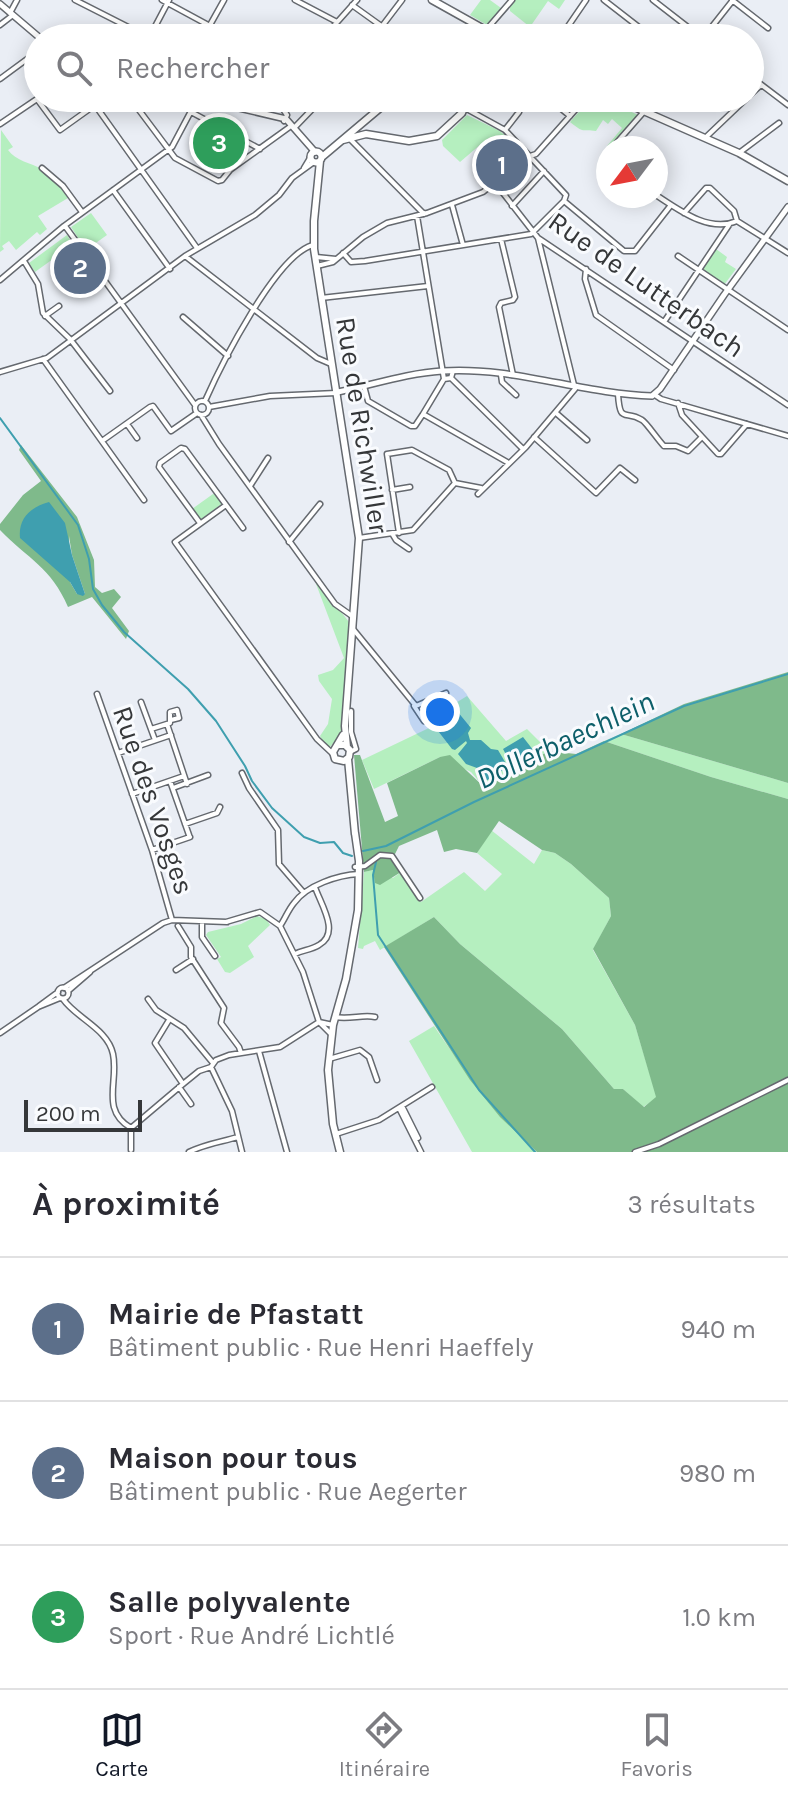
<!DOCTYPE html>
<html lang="fr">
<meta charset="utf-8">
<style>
body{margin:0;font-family:Karla,sans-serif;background:#f7f7f7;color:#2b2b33}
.compass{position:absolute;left:596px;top:136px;width:72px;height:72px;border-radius:50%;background:#fff;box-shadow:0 4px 20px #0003;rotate:238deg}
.scale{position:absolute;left:24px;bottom:20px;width:118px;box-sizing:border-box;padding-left:8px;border:4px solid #353739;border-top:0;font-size:22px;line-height:28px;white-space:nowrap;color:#353739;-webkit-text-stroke:6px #f9fbfe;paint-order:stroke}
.you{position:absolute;left:440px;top:712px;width:28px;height:28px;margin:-20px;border:6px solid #fff;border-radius:50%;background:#1a73e8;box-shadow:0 0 0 12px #1a73e833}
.badge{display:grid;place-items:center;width:52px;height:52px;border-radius:50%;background:#111827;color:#fff;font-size:26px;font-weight:700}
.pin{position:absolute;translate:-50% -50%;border:4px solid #fff;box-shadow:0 2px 8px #0006}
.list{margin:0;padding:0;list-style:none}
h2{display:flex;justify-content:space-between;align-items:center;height:104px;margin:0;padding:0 32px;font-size:34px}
h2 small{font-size:26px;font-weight:400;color:#7c7c81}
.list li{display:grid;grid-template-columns:52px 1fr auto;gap:24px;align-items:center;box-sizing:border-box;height:144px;padding:0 32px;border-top:2px solid #e1e1e2}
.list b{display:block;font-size:30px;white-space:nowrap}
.list p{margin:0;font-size:26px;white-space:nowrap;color:#7c7c81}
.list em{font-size:26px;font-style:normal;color:#7c7c81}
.icon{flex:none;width:44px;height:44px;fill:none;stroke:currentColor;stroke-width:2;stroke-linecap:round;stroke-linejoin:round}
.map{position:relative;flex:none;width:788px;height:1152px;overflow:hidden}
.search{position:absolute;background:#fff;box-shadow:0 4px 20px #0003;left:24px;right:24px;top:24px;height:88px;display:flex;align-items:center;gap:20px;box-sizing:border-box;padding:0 28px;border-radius:44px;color:#7c7c81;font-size:30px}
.sheet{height:536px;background:#fff}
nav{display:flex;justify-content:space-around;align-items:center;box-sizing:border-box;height:112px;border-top:2px solid #e1e1e2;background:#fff;font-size:22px;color:#7c7c81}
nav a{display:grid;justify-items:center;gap:4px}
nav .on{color:#111827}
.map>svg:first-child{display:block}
.green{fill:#b5efbf}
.forest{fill:#7fba8b;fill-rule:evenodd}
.water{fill:#3f9faf}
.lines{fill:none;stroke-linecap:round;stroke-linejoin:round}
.stream{stroke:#3f9faf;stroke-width:2}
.minor-casing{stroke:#65696f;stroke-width:7}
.tertiary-casing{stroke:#65696f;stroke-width:8}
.secondary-casing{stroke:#65696f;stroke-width:9}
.minor{stroke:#fff;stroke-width:4}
.tertiary{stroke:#fff;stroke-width:5}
.secondary{stroke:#fff;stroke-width:6}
.labels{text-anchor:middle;stroke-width:6;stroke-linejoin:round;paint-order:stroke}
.street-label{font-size:28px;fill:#353739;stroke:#f9fbfe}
.water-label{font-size:30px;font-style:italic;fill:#0d5f6a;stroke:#f9fbfe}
</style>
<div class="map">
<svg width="788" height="1152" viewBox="0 0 788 1152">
<rect width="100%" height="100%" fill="#eaeef5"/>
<path class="green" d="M481,0H490L501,8L487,25L470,15Z
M515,0H565L559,9L548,1L530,27L510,11V6Z
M591,98H603L638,115L610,148L607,146L622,128L612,119L608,124L603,120L596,131C581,128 586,135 570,122Z
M467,115L500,131L507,137L487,155L488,150L481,144L460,162L443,146L442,140Z
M1,130L13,147L8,150C16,161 31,163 42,169C53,177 60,187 68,198L38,216L47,229L40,235L37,232L16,250L9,241L2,246L4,249L0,252Z
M91,213L107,235L86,250L71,227Z
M67,235L79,254L60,267L53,259L35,272L29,263Z
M716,249L727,257L725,262L736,269L724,285L703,269Z
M213,494L217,495L223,503L200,520L192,509Z
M313,576L349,622L342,729L341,734L330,747L325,745L320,736L328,724L332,699L319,681L318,675L333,670L344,658Z
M443,692L454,704L467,696L506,741L527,729L549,751L483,786L471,772L440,757L374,789L362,760L431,727L421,712L422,708Z
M621,734L788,783V799L711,777L604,741Z
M491,830L534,864L542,850L555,853L571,864L609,898L611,916L593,950L635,1025L657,1098L643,1107L623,1089H614L562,1029L460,944L434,917L380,950L375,941L364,946L363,949L358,948L364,872L373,870L393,878L401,872L421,902L464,872L485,891L502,874L477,853Z
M257,916L266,919L270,925L248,946L254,957L230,973L225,972L217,959L221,957L206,935L208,932L241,924Z
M434,1026C466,1074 496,1112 537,1152H472L409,1041Z"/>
<path class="forest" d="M21,445L77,517L94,560L95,587L102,593L114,589L121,597L112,608L129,631L126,639L92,597L68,607C51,567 28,559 0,530V524L23,495L41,481L19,450ZM69,536L72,555L85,594H77L70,582Z
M788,672V783L621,734L684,704Z
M604,741L711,777L788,799V1152H537L500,1117L470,1080L384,947L434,917L460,944L562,1029L614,1089H623L644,1107L656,1097L635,1025L593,949L611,916L609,898L571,864L555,853L542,850L499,821L477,853L456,849L444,852L437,830L399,846L393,858L401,872L380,885L375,883L373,870L364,872L354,755H360L385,822L398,816L387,783L440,757L450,755L483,786L549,751L576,754Z"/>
<path class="water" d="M49,502L65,523L72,555L85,594L83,596L77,594L70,582L20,538C18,518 31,507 49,502Z
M448,700L471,728L468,733L470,740H481L491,749L498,750L508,767L486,781L477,768L466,764L458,754L467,743L466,741L455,750L452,749L428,718V710L431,711Z
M523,737L537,755L516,767L510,762L503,749Z"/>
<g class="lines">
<path class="stream" d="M0,418L78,525L89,559L93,589L102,605L124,632L188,689L216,721L245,766L252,781L272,808L304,837L320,843L334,842L343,853L352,856
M363,851L386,846L474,802L684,706L788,674
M376,862L373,875L378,935L479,1090L535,1152"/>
<g class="minor-casing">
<path id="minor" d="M75,0L150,38
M162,0L223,33
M295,0L337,22
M604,0L653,38
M653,0L702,38
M732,0L768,28
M352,5L398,38
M10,13L17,0
M0,25L13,15
M210,25L224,0
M486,30L512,0
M149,38L169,0
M323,38L357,0
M373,38L402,0
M560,38L586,0
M703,38L733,0
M750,76L788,105
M0,79L38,51
M750,95L761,85
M90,98L197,248
M130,98L175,158L218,181L222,180L230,170L291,126
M268,98L280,105L287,115L284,121
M503,98L519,112L505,130
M548,98L570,116
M465,108L505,130L566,195L564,201L624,251H635L671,205
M191,112L260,149
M0,124L37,99L60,130L95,105
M294,128L323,98
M705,138L747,98
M350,139L424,214
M612,148L656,98
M608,152L604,159L608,162
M739,153L779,123
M42,168L63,186L82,212
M304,168L310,158
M496,184L538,238L788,405
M113,190L170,269
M656,195C679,210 709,233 737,221L788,253
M452,205L463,245
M512,206L544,171
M684,213L706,188H710L734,211L737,221
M417,216L444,379L451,378L453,371
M65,226L195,405
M501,239L515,297L513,300L501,303L499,307L513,375
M343,253L351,262L365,261L531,234L564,201
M185,256L317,358L331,364
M678,256L788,330
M316,257L336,259
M24,261L38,284L43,313L70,339L110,391
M317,266L333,262L363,237L387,223L427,213L483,192L527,157L536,154L586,98
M586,269L585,279L596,315L674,370
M0,280L64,226L172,147L198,98
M321,298L428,286
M45,316L59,306
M183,317L228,356
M664,322L729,225
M43,359L144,500
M0,372L47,358L185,256L255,215L279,195L292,178L314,162
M501,375L502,382L516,395
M451,378L523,449
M364,386L368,401L411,426H415L423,414L507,462
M618,394C620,425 625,409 642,420C646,422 658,440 664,446H676L688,451L701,438
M655,395L661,399L788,436
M195 408a7 7 0 1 1 14 0a7 7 0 1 1-14 0Z
M205,401C221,365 276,255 313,245
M678,403L682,415L718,454H721L747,424
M209,407L270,396L336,393
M556,413L587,440
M423,414L444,379
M201,415L219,444L335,604L352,616
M127,424L137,438
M534,437L596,493L620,468L635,480
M102,441L150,407L153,406L171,431L197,413
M455,483L481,488
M250,486L268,458
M392,490L410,487
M478,494L526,447L575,389L538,238
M226,505L175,542L317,739L333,754
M200,523L159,467L160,463L181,448L185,449L243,528
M399,533L387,454L412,450L449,470L455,483
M393,535L396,540L409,549
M359,538L413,530L455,483
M289,542L320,504
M353,629L416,706L446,693
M97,694L152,850L172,920
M141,702L155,740
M414,706L424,721
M167,724L187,784
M151,729L170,723V712L177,710L179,718L171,720
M350,752L356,749L351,732V711
M118,753L171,735
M242,773L249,788L278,830L279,864L304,893
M170,781L189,835
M173,788L208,775
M132,794L184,776
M185,824L217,813L220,807
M152,850L190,837
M355,867L365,866L380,855L392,856L420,898
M226,922L260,912L280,926
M202,924V937L215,956
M178,926L191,947V957L224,1008L221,1023L239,1047L241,1053
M280,926C285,919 288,910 294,903C307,885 338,875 359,874
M295,954C303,950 311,950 319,945C341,933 320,903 315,887
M176,970L193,959
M57.5 993a5.5 5.5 0 1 1 11 0a5.5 5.5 0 1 1-11 0Z
M64,988L163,923L172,920L227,922
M68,991L90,972
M63,999C76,1018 108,1029 113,1054C119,1081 100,1110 131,1128
M148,999L156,1010L184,1028L213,1063
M39,1006L58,992
M335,1017C350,1020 363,1014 375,1017
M169,1020L155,1043L183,1084
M0,1033L38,1007L60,998
M332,1035L319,1022L333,1025
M259,1051L287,1152
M329,1059L360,1050L369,1057L377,1080
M211,1067L232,1111L242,1152
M179,1087L191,1104
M402,1106L418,1138
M399,1108L421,1152
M131,1128L183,1084L199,1071L211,1067L216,1060L229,1055L280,1047L319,1022L303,972L280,926
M336,1134L379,1120L432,1087
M131,1150V1128
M189,1152C205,1144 221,1142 238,1137
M635,1152L659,1144L788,1080"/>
</g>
<g class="tertiary-casing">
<path id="tertiary" d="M0,4L40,38
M213,102L286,119L315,152
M338,392C372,385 408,373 442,371C513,366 582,394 652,396L660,389L724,295L788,207"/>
</g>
<g class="secondary-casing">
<path id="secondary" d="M432,0L500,38
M474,38L479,27
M614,98L739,153L788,181
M343,140L366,134L409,141L437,136L462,113L468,98
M310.5 157a5.5 5.5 0 1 1 11 0a5.5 5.5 0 1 1-11 0Z
M322,157L392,98
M320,161L314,221V249L359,538L345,726L347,747
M339,745H345L350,750L349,757L344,761L335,759L333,752L343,735
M348,759L355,834
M340,1152L333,1124L328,1070L333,1025L346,979L358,910L359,861L355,833"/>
</g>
<use href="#minor" class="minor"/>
<use href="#tertiary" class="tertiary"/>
<use href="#secondary" class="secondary"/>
</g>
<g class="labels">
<g class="street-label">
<text transform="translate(647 284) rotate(35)" y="10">Rue de Lutterbach</text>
<text transform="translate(363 425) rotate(81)" y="10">Rue de Richwiller</text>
<text transform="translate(154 800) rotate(71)" y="10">Rue des Vosges</text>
</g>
<g class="water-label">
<text transform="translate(565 740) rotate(-25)" y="10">Dollerbaechlein</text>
</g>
</g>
</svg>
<svg class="compass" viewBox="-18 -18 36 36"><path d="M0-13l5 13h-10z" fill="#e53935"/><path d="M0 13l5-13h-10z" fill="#7c7c81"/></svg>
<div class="scale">200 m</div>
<div class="you"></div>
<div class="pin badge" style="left:502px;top:165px;background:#5c6f8a">1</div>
<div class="pin badge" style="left:80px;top:268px;background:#5c6f8a">2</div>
<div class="pin badge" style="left:219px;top:143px;background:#2e9e5b">3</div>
<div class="search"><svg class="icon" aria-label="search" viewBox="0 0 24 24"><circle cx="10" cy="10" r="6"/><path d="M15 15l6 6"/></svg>Rechercher</div>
</div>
<section class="sheet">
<h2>À proximité<small>3 résultats</small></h2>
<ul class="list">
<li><span class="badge" style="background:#5c6f8a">1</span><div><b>Mairie de Pfastatt</b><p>Bâtiment public · Rue Henri Haeffely</p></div><em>940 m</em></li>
<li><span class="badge" style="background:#5c6f8a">2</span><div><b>Maison pour tous</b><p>Bâtiment public · Rue Aegerter</p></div><em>980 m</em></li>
<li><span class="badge" style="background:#2e9e5b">3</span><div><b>Salle polyvalente</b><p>Sport · Rue André Lichtlé</p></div><em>1.0 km</em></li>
</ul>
</section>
<nav>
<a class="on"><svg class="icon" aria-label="map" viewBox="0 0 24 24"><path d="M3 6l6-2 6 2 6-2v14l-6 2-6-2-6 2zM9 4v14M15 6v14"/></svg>Carte</a>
<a><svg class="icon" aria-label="directions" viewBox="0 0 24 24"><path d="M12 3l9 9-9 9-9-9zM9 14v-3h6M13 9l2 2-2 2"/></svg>Itinéraire</a>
<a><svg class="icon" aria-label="saved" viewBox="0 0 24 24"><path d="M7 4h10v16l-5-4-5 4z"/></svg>Favoris</a>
</nav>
